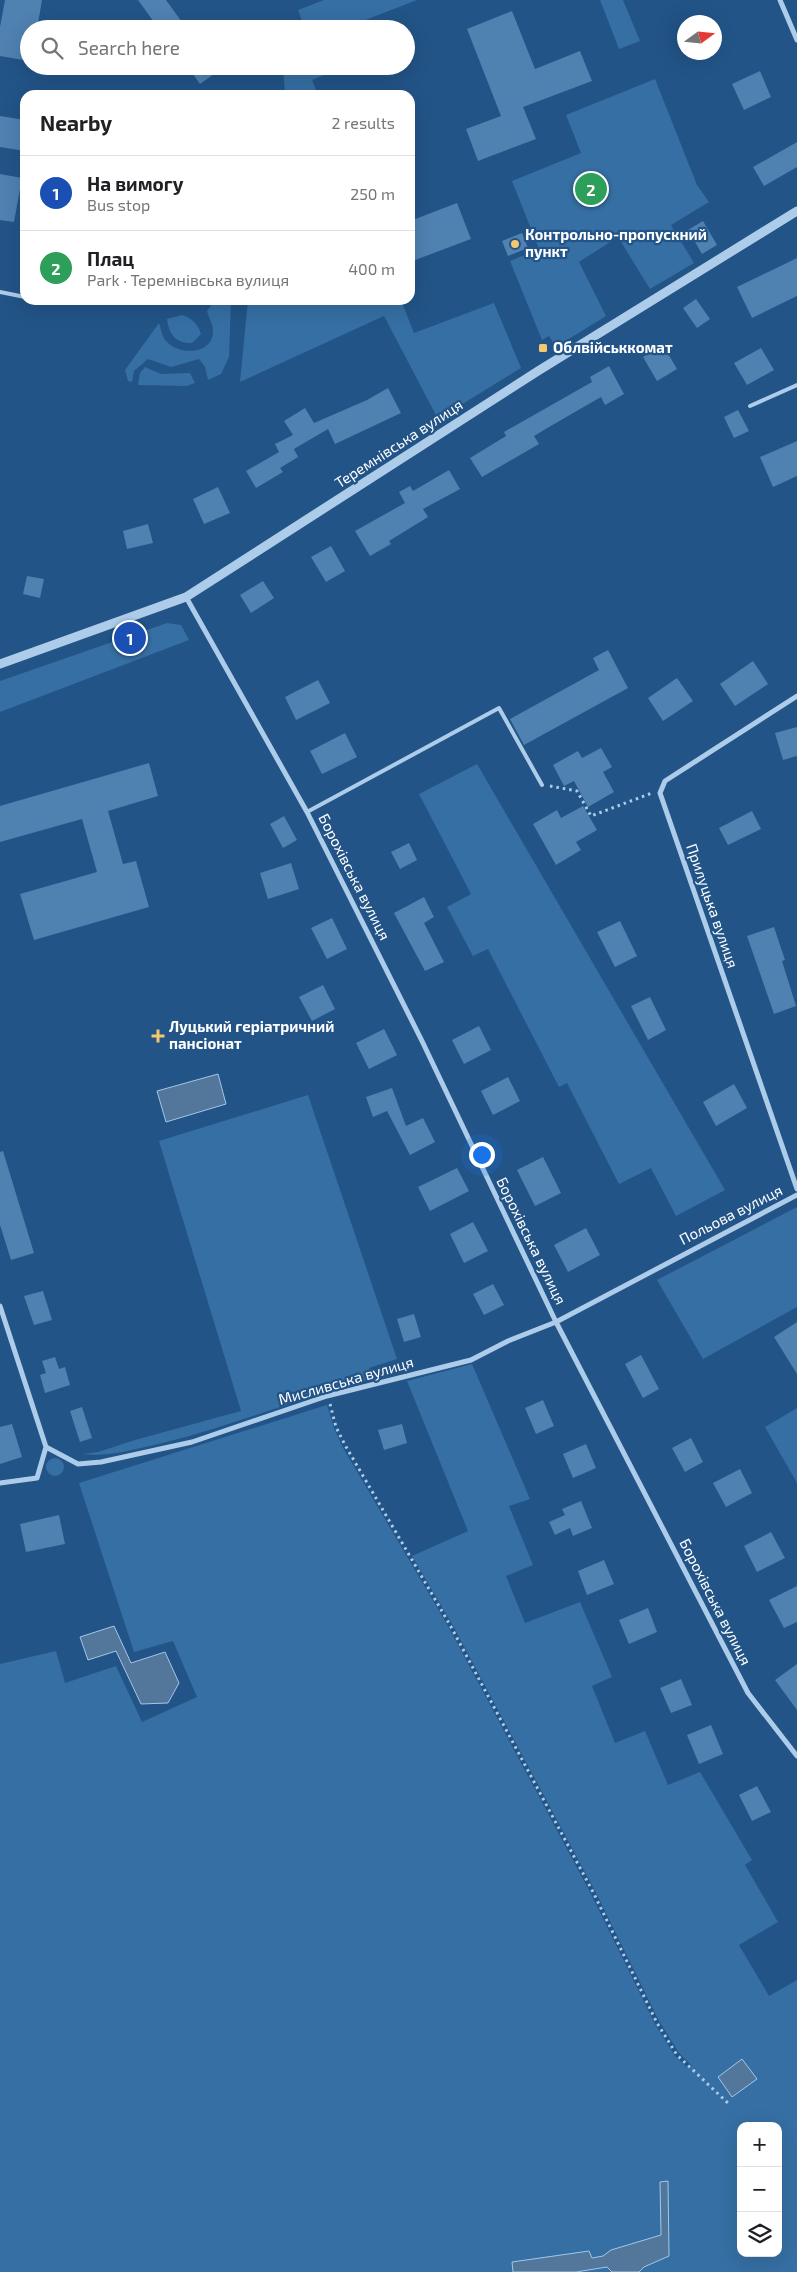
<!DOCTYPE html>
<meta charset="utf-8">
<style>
body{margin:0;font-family:"Exo 2",sans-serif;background:#f6f6f6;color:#202124}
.controls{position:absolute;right:15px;bottom:15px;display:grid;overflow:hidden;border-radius:10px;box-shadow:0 5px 20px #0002}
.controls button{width:45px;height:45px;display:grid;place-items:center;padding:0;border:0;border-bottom:1px solid #e0e0e0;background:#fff;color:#202124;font:25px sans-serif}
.compass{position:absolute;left:677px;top:15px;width:45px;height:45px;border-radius:50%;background:#fff;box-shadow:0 5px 20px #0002;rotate:75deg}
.you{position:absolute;left:481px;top:1154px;width:18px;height:18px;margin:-12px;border:4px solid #fff;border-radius:50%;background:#1a73e8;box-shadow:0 0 0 8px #1a73e833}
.badge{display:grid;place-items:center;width:32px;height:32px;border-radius:50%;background:#806c46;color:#fff;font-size:16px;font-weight:700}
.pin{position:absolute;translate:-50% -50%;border:2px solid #fff;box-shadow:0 1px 5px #0006}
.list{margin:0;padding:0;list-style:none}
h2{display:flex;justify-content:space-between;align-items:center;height:65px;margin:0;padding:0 20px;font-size:21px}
h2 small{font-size:16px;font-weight:400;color:#757577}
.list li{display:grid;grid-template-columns:32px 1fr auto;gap:15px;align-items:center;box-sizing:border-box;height:75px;padding:0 20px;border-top:1px solid #e0e0e0}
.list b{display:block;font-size:19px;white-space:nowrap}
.list p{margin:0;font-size:16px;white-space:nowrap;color:#757577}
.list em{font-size:16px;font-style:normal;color:#757577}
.icon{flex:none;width:28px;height:28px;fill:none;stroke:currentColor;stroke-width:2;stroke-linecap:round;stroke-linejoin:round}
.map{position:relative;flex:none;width:797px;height:2272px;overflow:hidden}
.search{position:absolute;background:#fff;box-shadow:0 5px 20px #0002;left:20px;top:20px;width:395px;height:55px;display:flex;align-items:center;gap:12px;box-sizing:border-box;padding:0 18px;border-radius:28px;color:#757577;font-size:19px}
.panel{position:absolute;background:#fff;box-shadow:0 5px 20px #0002;left:20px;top:90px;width:395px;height:215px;border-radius:15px}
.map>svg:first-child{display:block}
.green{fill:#366fa4;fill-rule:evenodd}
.water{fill:#53779a;stroke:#a1c8eb}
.building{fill:#4f81b1}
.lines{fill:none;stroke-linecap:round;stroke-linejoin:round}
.path{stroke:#adccea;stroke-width:3;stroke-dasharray:2.5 4;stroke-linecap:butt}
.service{stroke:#adccea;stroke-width:4}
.minor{stroke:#adccea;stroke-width:5}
.tertiary{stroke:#adccea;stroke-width:9}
.poi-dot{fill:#f5c76f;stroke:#225487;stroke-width:2}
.labels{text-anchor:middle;stroke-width:4.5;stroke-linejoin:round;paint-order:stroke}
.poi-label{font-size:15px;font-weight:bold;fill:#fff;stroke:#225487;text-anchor:start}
.street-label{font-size:15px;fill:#fff;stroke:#225487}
</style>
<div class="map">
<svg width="797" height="2272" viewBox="0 0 797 2272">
<rect width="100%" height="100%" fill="#225487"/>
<path class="green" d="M324,0H417L350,26V29H305L298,10Z
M600,0H623L640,41L619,49Z
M283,66H347L312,80L318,95H285Z
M655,79L697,185L709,202L671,225L694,263L650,289L618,237L579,262L606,316L556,347L549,336L542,340L510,261L539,249L512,181L581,153L566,115Z
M215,300H231L229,357L221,374L208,380L205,367L199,359L171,367L148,359L134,371L132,382L128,381L125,370L159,323C161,329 162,337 166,341C179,356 214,355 213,330C213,324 208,316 207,311Z
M248,300H401L414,333L494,303L521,368L438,419L384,316L240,382Z
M182,315C192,318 198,324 201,334L192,343C176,344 169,334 167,319Z
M145,367L161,374L190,373L195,383L186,386L138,385L140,373Z
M167,623L181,625L189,640L0,712V681Z
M477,764L725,1190L676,1216L651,1168L619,1184L567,1083L559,1087L488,949L473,956L447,907L471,894L419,794Z
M308,1095L397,1359L369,1368L372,1379C297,1398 226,1429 150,1446C127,1451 106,1457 82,1454L98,1452L135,1440L241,1411L159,1141Z
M797,1207V1307L703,1359L657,1280Z
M472,1364L530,1499L509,1506L533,1565L506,1576L525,1623L580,1602L612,1677L592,1686L615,1743L645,1731L668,1785L700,1772L752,1860L745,1865L778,1922L739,1945L769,1996L797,1980V2272H0V1664L56,1651L65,1683L116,1666L142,1722L197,1697L173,1641L134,1652L79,1483L327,1405L334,1428L342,1446L448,1626L591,1894L655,2024L675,2056L688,2068L692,2066L679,2053L659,2021L595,1891L452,1624L412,1556L468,1531L407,1381ZM741,2126H778V2253H741Z
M797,1408V1483L765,1427Z
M46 1467a9 9 0 1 1 18 0a9 9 0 1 1-18 0Z"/>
<path class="water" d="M218,1074L226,1104L166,1122L157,1091Z
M114,1626L131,1663L165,1652L179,1683L168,1703L141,1704L116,1651L88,1660L80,1637Z
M742,2059L757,2079L732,2097L718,2077Z
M668,2181L669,2256L644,2267L639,2272H612L607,2267L576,2272H513L512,2262L589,2251L592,2258L603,2256L611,2250L661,2235L660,2182Z"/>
<path class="building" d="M5,0H42L37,29H29V61L0,56V27Z
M138,0H166L187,29H159Z
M512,11L535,69L580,51L592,81L523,107L536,139L478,161L466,129L501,116L467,29Z
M187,66H225L200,84Z
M760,71L771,97L744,110L732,84Z
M0,116L25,120V151L0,147Z
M797,142V167L764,186L753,167Z
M0,174L22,178L14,222L0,220Z
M457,203L471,239L410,262V221Z
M703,221L717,245L702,254L688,230Z
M522,233L528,248L508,256L502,241Z
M797,258V296L752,318L737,287Z
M696,299L710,319L697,328L683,308Z
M663,345L677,369L657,381L643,357Z
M761,348L774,370L747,385L734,363Z
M609,366L624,394L605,405L601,397L549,427L534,436L539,444L482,477L470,458L506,436L504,432L592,382L590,377Z
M388,388L401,413L335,444L328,429L294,449L298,457L280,468L283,472L256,488L246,471L279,452L275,444L293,435L284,421L305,408L314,423L367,400Z
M738,410L749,431L734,438L724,417Z
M797,441V476L773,487L760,457Z
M449,470L460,489L423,509L428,517L389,541L391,544L370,556L355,531L405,503L399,492L410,486L413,491Z
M218,487L230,513L204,524L193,499Z
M148,524L153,543L127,549L123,531Z
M331,546L345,571L326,582L311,557Z
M27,576L44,579L40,598L23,594Z
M263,581L274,598L251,613L240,595Z
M608,650L628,688L524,745L510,719L599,670L593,658Z
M753,661L768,684L735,706L720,684Z
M677,678L693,701L663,721L648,698Z
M318,680L330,703L296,720L285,697Z
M797,727V756L783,760L775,733Z
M345,733L357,757L322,774L310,751Z
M601,748L612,767L603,772L614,792L588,807L574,781L564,786L553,765L578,751L582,758Z
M149,763L158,796L108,811L123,864L136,861L149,907L34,940L20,894L97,872L82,819L0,842V806Z
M583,806L597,830L576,842L581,850L556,865L533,824L557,810L561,818Z
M752,811L761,829L728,845L719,828Z
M284,816L297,840L283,848L270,824Z
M409,843L417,860L400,869L391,852Z
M291,863L299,889L268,899L260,873Z
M424,897L434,917L424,923L444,962L425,971L394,913Z
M332,918L347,949L327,959L311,928Z
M620,921L637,956L615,967L597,932Z
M774,927L785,960L782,961L796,1006L774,1014L747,936Z
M323,985L335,1009L312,1021L299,997Z
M650,997L666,1030L648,1040L631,1006Z
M479,1026L491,1050L464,1064L452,1040Z
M384,1029L397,1055L369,1069L356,1043Z
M508,1077L520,1101L493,1115L481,1091Z
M734,1084L747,1108L716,1126L703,1102Z
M392,1088L406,1126L423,1118L435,1142L410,1155L387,1111L373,1117L366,1097Z
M3,1151L34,1253L11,1260L0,1225V1152Z
M543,1157L561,1193L535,1206L517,1170Z
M457,1168L469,1191L430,1211L418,1187Z
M473,1222L488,1251L464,1263L450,1234Z
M586,1228L600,1255L568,1272L554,1245Z
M493,1284L504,1305L484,1315L473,1294Z
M43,1291L52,1320L34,1325L24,1296Z
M414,1314L421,1337L404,1342L397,1319Z
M797,1322V1374L774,1337Z
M641,1355L659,1389L643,1398L625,1364Z
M55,1357L59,1369L65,1367L70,1385L45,1393L40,1375L46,1373L42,1361Z
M543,1400L554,1426L536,1434L525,1408Z
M82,1407L92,1438L80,1442L70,1411Z
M12,1424L22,1457L0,1464V1427Z
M402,1424L407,1443L384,1450L378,1430Z
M691,1438L703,1462L685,1472L672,1448Z
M586,1444L596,1468L573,1478L563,1454Z
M740,1469L752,1493L726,1507L713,1483Z
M581,1501L592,1528L573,1536L570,1528L555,1535L549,1522L565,1515L562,1509Z
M59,1515L65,1544L26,1552L20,1524Z
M771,1532L785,1558L757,1572L744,1546Z
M604,1560L614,1584L587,1595L578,1571Z
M797,1586V1622L784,1628L769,1600Z
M648,1608L657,1632L629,1644L619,1620Z
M797,1664V1710L775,1680Z
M681,1679L692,1705L671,1713L660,1688Z
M711,1725L723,1754L699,1764L687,1735Z
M757,1786L771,1812L752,1821L739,1795Z"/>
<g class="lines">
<path class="path" d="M550,786L577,791L591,816L652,793
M330,1404L336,1427L345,1445L450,1625L593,1892L657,2023L677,2055L730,2105"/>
<path class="service" d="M0,292L25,297
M750,406L797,385
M307,812L499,708L542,785"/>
<path class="minor" d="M780,0L797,40
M186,597L307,812L422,1041L556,1322L748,1693L797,1756
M797,696L665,781L660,793L797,1189
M0,1306L46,1447
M0,1483L37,1478L46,1447L78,1464L101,1462L192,1442L327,1396L471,1360L508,1341L556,1322L797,1195"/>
<path class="tertiary" d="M0,664L186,597L538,371L797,211"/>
</g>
<g class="poi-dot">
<circle cx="515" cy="244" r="5"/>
<rect x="538" y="343" width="10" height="10" rx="2.5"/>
<path d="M155.5 1028.5h5v5h5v5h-5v5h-5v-5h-5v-5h5z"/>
</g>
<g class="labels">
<g class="poi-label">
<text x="525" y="240">Контрольно-пропускний<tspan x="525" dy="17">пункт</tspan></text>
<text x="553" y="353">Облвійськкомат</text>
<text x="169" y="1032">Луцький геріатричний<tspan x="169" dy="17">пансіонат</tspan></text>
</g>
<g class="street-label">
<text transform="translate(399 444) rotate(-33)" y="5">Теремнівська вулиця</text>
<text transform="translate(354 877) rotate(63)" y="5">Борохівська вулиця</text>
<text transform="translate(712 906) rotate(71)" y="5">Прилуцька вулиця</text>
<text transform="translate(731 1215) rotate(-27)" y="5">Польова вулиця</text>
<text transform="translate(531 1241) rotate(64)" y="5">Борохівська вулиця</text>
<text transform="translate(346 1381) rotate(-16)" y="5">Мисливська вулиця</text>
<text transform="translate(715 1602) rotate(63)" y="5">Борохівська вулиця</text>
</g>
</g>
</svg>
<div class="controls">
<button>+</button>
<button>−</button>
<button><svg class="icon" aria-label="layers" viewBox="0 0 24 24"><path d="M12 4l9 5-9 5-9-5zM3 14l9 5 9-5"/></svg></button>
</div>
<svg class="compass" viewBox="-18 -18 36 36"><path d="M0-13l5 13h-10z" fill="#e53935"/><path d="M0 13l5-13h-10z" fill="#757577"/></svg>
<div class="you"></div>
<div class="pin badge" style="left:130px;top:638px;background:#1a4fb4">1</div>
<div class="pin badge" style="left:591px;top:189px;background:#2e9e5b">2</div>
<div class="search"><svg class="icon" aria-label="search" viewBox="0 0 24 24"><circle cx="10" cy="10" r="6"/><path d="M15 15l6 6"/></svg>Search here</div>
<section class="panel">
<h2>Nearby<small>2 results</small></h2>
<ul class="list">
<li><span class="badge" style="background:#1a4fb4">1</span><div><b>На вимогу</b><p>Bus stop</p></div><em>250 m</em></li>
<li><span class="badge" style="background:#2e9e5b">2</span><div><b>Плац</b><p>Park · Теремнівська вулиця</p></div><em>400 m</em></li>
</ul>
</section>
</div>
